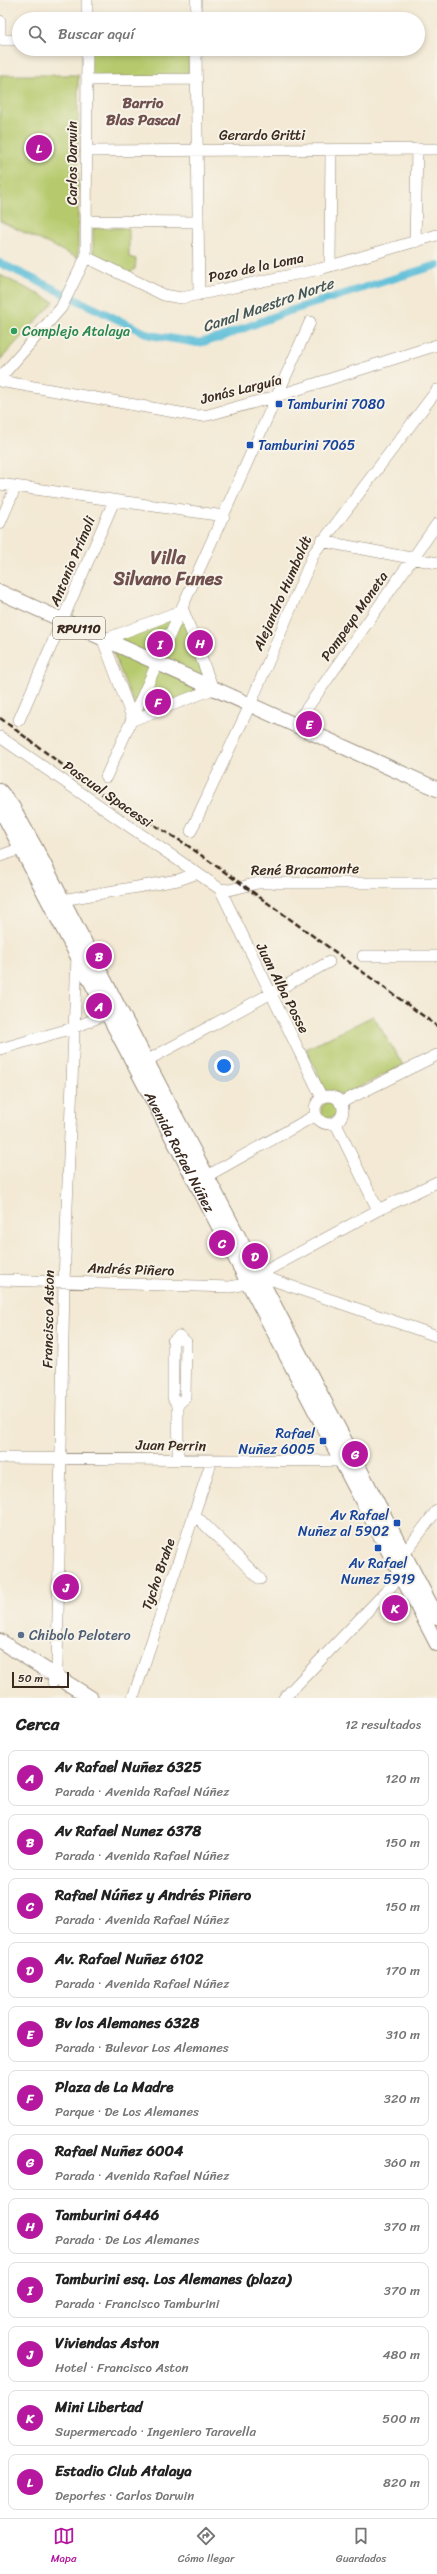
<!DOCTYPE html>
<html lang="es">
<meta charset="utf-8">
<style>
body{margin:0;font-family:Sriracha,sans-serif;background:#f2f2f2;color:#222}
.scale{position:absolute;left:12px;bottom:10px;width:57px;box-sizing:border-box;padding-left:4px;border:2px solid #3b2a1e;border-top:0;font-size:11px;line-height:14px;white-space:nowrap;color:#3b2a1e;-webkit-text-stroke:3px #f7f3e8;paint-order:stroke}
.you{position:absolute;left:224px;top:1066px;width:14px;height:14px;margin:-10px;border:3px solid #fff;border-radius:50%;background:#1a73e8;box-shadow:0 0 0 6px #1a73e833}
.badge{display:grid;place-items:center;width:26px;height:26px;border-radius:50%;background:#b5179e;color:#fff;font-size:13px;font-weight:700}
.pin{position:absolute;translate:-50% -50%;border:2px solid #fff;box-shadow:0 1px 4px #0006}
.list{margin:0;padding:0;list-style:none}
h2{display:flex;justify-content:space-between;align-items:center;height:52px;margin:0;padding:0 16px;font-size:17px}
h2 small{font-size:13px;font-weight:400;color:#767676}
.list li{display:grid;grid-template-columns:26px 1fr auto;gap:12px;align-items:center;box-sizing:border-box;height:56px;margin:0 8px 8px;padding:0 8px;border:1px solid #e0e0e0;border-radius:8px}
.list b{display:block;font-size:15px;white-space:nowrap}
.list p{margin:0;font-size:13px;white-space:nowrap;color:#767676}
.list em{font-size:13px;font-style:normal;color:#767676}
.icon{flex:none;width:22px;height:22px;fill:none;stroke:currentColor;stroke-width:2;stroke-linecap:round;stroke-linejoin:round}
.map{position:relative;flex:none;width:437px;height:1698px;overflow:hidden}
.search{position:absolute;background:#fff;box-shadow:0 2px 6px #0003;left:12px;right:12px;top:12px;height:44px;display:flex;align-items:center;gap:10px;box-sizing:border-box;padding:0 14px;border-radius:22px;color:#767676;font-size:15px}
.sheet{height:820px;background:#fff}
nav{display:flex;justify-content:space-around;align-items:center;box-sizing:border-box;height:56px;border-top:1px solid #e0e0e0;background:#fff;font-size:11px;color:#767676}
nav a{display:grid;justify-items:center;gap:2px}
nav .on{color:#b5179e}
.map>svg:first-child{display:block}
.green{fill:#b6ca6d;stroke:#787a46}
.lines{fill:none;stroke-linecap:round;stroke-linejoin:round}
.canal{stroke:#5abdd8;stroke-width:8}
.minor-casing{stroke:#978a79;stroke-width:12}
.major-casing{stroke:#978a79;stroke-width:16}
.minor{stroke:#fff;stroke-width:11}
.major{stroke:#fff;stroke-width:14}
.rail{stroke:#3b2a1e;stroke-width:2.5;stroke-dasharray:6 3;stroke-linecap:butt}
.leisure-dot{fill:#2e9e5b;stroke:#f7f3e8;stroke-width:1.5}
.transit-dot{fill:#1a4fb4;stroke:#f7f3e8;stroke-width:1.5}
.service-dot{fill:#5c6f8a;stroke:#f7f3e8;stroke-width:1.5}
.labels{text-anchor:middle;stroke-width:4;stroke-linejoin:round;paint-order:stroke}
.shield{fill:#f7f3e8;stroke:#73665b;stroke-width:1}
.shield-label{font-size:13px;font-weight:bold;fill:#3b2a1e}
.street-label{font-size:14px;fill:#3b2a1e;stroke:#f7f3e8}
.leisure-label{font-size:14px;fill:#27864d;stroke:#f7f3e8;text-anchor:start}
.transit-label{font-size:14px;fill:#164399;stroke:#f7f3e8;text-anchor:start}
.service-label{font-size:14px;fill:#4e5e75;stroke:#f7f3e8;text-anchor:start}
.neighbourhood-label{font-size:15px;font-weight:bold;fill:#70504f;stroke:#f7f3e8}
.water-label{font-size:15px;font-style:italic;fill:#445656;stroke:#f7f3e8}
.district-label{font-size:18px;font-weight:bold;fill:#70504f;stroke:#f7f3e8}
</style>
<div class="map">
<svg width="437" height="1698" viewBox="0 0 437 1698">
<rect width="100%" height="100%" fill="#f7f3e8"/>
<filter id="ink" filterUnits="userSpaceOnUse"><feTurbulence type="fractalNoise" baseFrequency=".025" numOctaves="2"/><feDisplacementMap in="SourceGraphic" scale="8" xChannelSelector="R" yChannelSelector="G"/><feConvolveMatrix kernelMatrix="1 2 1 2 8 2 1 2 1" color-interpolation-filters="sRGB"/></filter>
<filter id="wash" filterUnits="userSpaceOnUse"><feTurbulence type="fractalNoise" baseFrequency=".012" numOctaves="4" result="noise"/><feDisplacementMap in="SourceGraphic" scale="16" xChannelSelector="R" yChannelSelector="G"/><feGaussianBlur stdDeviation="0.9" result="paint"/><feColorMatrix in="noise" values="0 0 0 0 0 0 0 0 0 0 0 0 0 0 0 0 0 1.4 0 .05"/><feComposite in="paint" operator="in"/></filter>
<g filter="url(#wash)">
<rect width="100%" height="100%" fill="#f3e9d4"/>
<path class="green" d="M90,49H189V77H90Z
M0,75H78V258L0,221Z
M93,228H129V257L136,259L135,269L129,274L93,256Z
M0,275L54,302L0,360Z
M180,614L208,683L204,688L138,715L109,642Z
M373,1016L403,1065L344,1095L325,1090L306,1049Z
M321 1110a8 8 0 1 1 16 0a8 8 0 1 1-16 0Z"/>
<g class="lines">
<path class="canal" d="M0,263L150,335L198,343L219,338L283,313L437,265"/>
</g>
</g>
<g filter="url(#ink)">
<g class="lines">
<g class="minor-casing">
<path id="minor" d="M87,0V19
M196,0V19
M0,21V40
M0,40H19
M196,49L199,295
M87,80L197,79
M87,151L437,149
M88,221L198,222
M415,242L417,149
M86,257L164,295L181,298L320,269L437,235
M330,266L331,150
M0,378L61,308L86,257L87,49
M0,381L197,416L208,415L277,396L437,345
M0,484L224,516
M0,523L16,486
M321,541L437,563
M19,720L114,501
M133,720L103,640L183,610
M133,720L213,689L183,610
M295,725L437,524
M0,737L220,889L229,890L258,883H437
M106,777L310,322
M191,831L250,705L314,553L437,390
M0,856L22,848
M220,889L322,1098
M62,900L178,880L195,874
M363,956H437
M0,1049L73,1028L107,1014
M146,1061L329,962
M315 1110a14 14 0 1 1 28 0a14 14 0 1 1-28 0Z
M340,1103L437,1055
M335,1122L378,1210
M207,1176L316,1115
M258,1275L437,1336
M0,1280L230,1287L240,1285L378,1210L437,1182
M179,1336L186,1342L185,1398L178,1404L173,1398V1341Z
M0,1458L342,1461
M178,1459V1404
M194,1514L260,1579
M404,1554L437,1510
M53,1682L57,1670L64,1282L77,956
M133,1698L212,1460
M284,1698L401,1576"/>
</g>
<g class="major-casing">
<g id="major">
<path d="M0,592L437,789"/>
<path d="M0,791L12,806L36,849L437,1617"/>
<path id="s1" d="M0,808L437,1644"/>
<path d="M0,1641L91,1698"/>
</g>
</g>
<use href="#minor" class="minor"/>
<use href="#major" class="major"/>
<path class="rail" d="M0,718L96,790L184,843L243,885L437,1026"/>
</g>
</g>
<circle class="leisure-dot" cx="14" cy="331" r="4"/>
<g class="transit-dot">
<rect x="275" y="400" width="8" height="8" rx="2"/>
<rect x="246" y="441" width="8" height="8" rx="2"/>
<rect x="319" y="1437" width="8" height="8" rx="2"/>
<rect x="393" y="1519" width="8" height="8" rx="2"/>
<rect x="374" y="1544" width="8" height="8" rx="2"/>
</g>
<circle class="service-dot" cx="21" cy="1635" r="4"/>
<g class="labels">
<rect class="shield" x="53" y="617" width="52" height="22" rx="3"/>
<g class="shield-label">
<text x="79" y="633">RPU110</text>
</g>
<g class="street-label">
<text x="262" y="140">Gerardo Gritti</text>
<text transform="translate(72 163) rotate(-90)" y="5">Carlos Darwin</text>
<text transform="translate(256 267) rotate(-12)" y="5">Pozo de la Loma</text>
<text transform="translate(241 389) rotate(-14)" y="5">Jonás Larguía</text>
<text transform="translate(72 561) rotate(-67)" y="5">Antonio Prímoli</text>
<text transform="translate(282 593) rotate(-66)" y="5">Alejandro Humboldt</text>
<text transform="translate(354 616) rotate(-55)" y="5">Pompeyo Moneta</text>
<text transform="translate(108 794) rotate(35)" y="5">Pascual Spacessi</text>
<text transform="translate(305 869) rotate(-1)" y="5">René Bracamonte</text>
<text transform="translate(283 988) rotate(63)" y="5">Juan Alba Posse</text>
<text dy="5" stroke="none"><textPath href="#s1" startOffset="388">Avenida Rafael Núñez</textPath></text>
<text transform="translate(131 1269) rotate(2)" y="5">Andrés Piñero</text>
<text transform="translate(48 1319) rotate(-89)" y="5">Francisco Aston</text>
<text transform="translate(171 1445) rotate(1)" y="5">Juan Perrin</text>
<text transform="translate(158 1574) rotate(-71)" y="5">Tycho Brahe</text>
</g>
<g class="leisure-label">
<text x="22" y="336">Complejo Atalaya</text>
</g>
<g class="transit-label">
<text x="287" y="409">Tamburini 7080</text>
<text x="258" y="450">Tamburini 7065</text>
<text x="315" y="1438" text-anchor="end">Rafael<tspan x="315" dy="16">Nuñez 6005</tspan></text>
<text x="389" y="1520" text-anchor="end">Av Rafael<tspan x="389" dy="16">Nuñez al 5902</tspan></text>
<text x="378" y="1568" text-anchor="middle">Av Rafael<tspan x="378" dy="16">Nunez 5919</tspan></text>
</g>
<g class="service-label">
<text x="29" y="1640">Chibolo Pelotero</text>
</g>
<g class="neighbourhood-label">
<text x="143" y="108">Barrio<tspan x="143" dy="17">Blas Pascal</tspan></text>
</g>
<g class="water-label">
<text transform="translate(268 305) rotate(-19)" y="5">Canal Maestro Norte</text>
</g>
<g class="district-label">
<text x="168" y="564">Villa<tspan x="168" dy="21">Silvano Funes</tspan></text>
</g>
</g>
</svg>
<div class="scale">50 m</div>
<div class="you"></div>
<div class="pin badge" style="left:99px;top:1006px">A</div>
<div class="pin badge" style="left:99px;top:956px">B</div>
<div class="pin badge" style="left:222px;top:1243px">C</div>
<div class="pin badge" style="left:255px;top:1256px">D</div>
<div class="pin badge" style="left:309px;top:724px">E</div>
<div class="pin badge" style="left:158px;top:702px">F</div>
<div class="pin badge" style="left:355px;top:1454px">G</div>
<div class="pin badge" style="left:200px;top:643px">H</div>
<div class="pin badge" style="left:160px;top:644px">I</div>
<div class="pin badge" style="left:66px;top:1587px">J</div>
<div class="pin badge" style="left:395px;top:1608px">K</div>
<div class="pin badge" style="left:39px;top:148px">L</div>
<div class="search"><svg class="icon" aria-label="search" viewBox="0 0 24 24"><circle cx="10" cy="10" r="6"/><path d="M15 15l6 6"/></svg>Buscar aquí</div>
</div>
<section class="sheet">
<h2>Cerca<small>12 resultados</small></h2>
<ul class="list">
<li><span class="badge">A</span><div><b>Av Rafael Nuñez 6325</b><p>Parada · Avenida Rafael Núñez</p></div><em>120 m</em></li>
<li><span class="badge">B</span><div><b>Av Rafael Nunez 6378</b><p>Parada · Avenida Rafael Núñez</p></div><em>150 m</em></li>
<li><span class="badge">C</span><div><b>Rafael Núñez y Andrés Piñero</b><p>Parada · Avenida Rafael Núñez</p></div><em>150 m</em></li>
<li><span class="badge">D</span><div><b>Av. Rafael Nuñez 6102</b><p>Parada · Avenida Rafael Núñez</p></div><em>170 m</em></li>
<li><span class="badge">E</span><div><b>Bv los Alemanes 6328</b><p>Parada · Bulevar Los Alemanes</p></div><em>310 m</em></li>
<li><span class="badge">F</span><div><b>Plaza de La Madre</b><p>Parque · De Los Alemanes</p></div><em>320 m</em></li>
<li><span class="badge">G</span><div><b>Rafael Nuñez 6004</b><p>Parada · Avenida Rafael Núñez</p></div><em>360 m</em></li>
<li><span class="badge">H</span><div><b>Tamburini 6446</b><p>Parada · De Los Alemanes</p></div><em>370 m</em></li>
<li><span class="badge">I</span><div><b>Tamburini esq. Los Alemanes (plaza)</b><p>Parada · Francisco Tamburini</p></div><em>370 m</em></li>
<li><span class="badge">J</span><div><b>Viviendas Aston</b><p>Hotel · Francisco Aston</p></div><em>480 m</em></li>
<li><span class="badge">K</span><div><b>Mini Libertad</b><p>Supermercado · Ingeniero Taravella</p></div><em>500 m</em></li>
<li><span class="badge">L</span><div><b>Estadio Club Atalaya</b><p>Deportes · Carlos Darwin</p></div><em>820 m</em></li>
</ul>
</section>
<nav>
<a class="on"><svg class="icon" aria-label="map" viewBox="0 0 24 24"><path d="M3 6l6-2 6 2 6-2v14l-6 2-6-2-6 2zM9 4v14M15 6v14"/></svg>Mapa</a>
<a><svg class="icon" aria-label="directions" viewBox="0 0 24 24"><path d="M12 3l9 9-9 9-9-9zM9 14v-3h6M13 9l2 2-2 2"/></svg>Cómo llegar</a>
<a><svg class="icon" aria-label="saved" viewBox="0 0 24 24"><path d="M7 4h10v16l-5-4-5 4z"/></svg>Guardados</a>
</nav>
